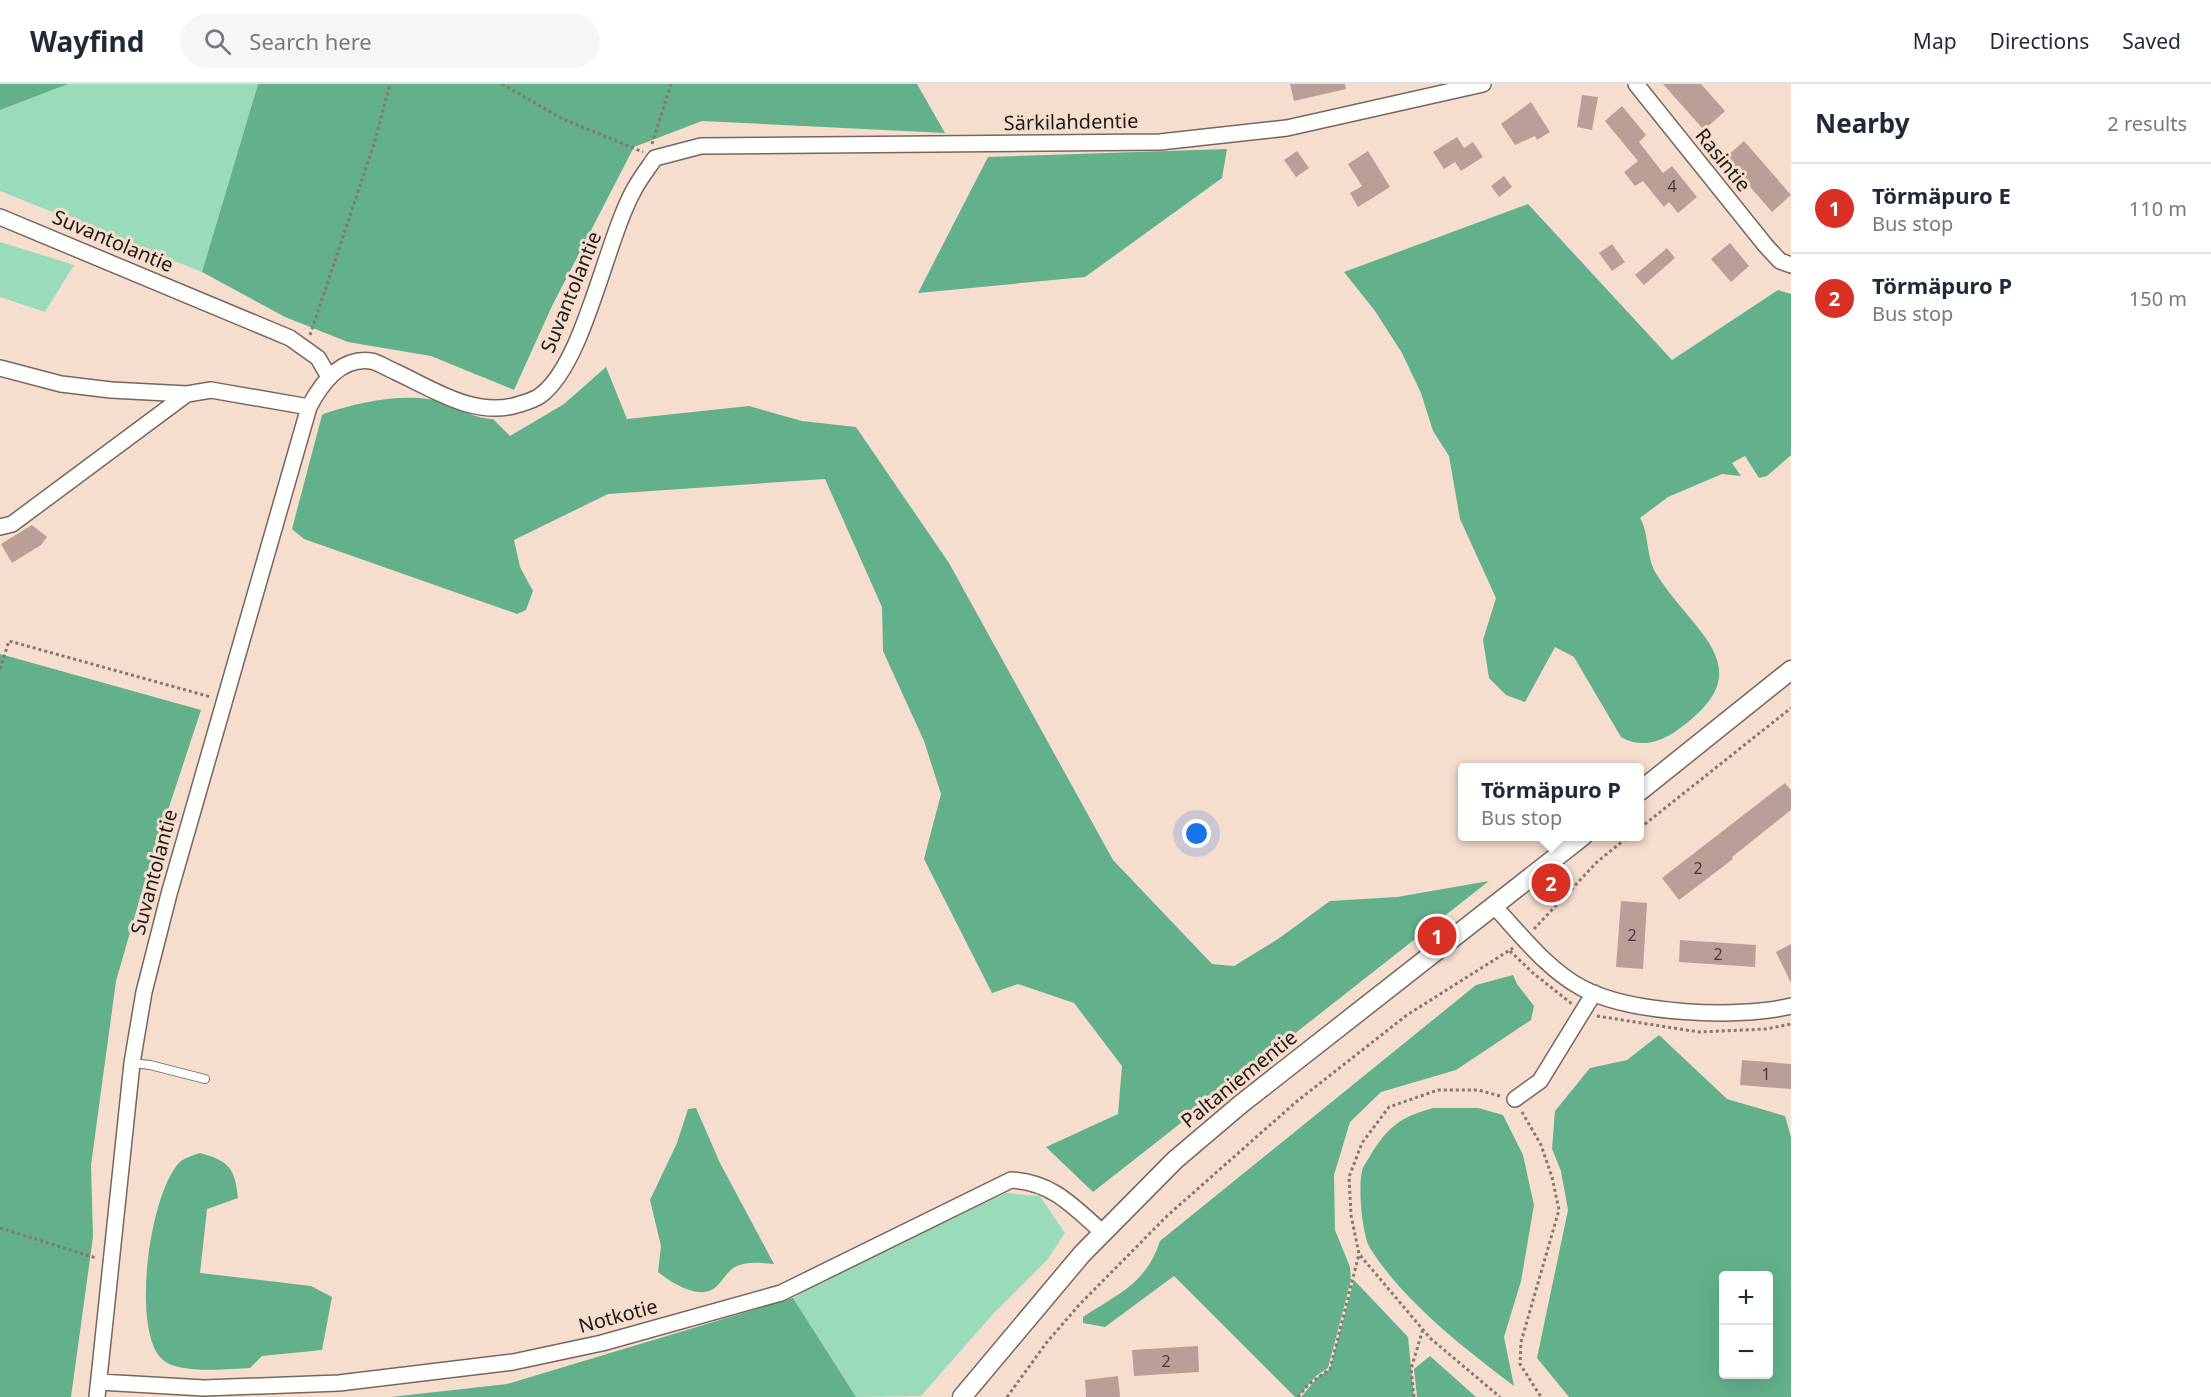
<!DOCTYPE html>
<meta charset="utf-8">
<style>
body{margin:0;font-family:"Noto Sans",sans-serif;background:#f6f6f7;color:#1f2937}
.controls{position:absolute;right:18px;bottom:18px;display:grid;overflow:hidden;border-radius:6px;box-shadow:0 6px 24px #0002}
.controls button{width:54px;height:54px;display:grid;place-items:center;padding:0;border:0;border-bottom:2px solid #e0e1e3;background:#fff;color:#1f2937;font:30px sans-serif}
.you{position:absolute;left:1197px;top:750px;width:21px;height:21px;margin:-15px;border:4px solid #fff;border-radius:50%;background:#1a73e8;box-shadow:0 0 0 9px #1a73e833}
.badge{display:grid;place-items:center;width:39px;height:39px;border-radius:50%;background:#d93025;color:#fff;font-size:20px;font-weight:700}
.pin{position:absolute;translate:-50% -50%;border:3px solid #fff;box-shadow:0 2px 6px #0006}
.popup{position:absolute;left:1458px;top:679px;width:186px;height:78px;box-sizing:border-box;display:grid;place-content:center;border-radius:6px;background:#fff;filter:drop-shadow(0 2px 4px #0005);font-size:20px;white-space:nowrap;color:#747a83}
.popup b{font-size:22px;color:#1f2937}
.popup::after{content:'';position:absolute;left:50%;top:100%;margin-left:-12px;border:12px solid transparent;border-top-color:#fff}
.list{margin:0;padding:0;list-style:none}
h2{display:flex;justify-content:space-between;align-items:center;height:78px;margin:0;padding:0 24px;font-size:26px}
h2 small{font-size:20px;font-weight:400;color:#747a83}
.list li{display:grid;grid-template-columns:39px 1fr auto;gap:18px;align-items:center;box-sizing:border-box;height:90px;padding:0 24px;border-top:2px solid #e0e1e3}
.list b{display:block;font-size:22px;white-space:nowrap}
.list p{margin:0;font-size:20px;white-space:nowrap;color:#747a83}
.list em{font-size:20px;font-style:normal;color:#747a83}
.icon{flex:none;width:33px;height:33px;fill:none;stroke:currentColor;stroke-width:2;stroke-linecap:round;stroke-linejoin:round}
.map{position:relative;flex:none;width:1791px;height:1313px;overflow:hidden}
header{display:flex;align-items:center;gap:36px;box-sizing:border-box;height:84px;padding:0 30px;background:#fff;border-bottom:2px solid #e0e1e3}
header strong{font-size:28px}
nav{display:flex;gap:33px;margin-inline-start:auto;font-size:21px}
.search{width:420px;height:54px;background:#f6f6f7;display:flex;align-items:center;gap:15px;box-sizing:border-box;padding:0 21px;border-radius:33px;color:#747a83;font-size:22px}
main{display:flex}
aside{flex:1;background:#fff}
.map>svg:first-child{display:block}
.green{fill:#9adcba}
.forest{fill:#62b18b;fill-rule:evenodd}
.building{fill:#ba9f99}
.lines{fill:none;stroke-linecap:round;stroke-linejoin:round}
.service-casing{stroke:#7a6658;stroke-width:10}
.minor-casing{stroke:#7a6658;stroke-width:18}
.tertiary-casing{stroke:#7a6658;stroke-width:21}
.path{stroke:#87786d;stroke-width:3;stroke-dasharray:3 3;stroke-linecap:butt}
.service{stroke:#fff;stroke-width:8}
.minor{stroke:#fff;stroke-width:15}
.tertiary{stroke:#fff;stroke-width:18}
.labels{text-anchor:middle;stroke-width:6;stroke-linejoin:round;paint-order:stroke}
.number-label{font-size:16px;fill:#473a34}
.street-label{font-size:20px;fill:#211913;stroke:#f5dece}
</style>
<header>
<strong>Wayfind</strong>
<div class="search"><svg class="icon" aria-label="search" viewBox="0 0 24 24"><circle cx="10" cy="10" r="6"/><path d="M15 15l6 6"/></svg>Search here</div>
<nav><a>Map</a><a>Directions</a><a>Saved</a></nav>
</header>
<main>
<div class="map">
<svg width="1791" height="1313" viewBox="0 0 1791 1313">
<rect width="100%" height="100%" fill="#f5dece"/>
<path class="green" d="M68,0H258L202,188L0,107V26Z
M0,158L74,181L45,228L0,213Z
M1006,1109L1040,1112L1065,1149L1047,1176L993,1230L921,1312L856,1313L793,1214L832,1191Z"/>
<path class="forest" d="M0,0H68L0,26Z
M258,0H917L945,49L702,37L634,63L552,222L514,306L431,272L348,258L285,233L202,188Z
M1227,65L1222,94L1085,193L918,209L988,73Z
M1528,120L1672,276L1778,206L1791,210V371L1767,392L1759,394L1745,372L1732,379L1741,392L1722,390L1668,413L1640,434C1650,451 1645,472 1657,491C1695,551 1765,585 1676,647C1659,659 1640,664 1621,653L1574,573L1555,563L1525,618L1506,611L1489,594L1483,556L1496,514L1460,435L1449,372L1433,347L1421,309L1402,269L1375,227L1344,188Z
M606,283L627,335L749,322L802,337L856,343L949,479L1113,776L1212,880L1234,882L1278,855L1330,817L1397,813L1489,797L1093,1108L1046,1063L1118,1030L1122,982L1074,919L1018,900L992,909L924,775L941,710L924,657L883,567L882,523L825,395L608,410L514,456L520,483L533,507L526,526L517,530L304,455L292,445L322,331L326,329C359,318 410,307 445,319C461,325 475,335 493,335L510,352L564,320Z
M0,570L201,626L146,793L116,897L91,1081L93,1153L71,1313H0Z
M1513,891L1517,900L1534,922L1531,936L1456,986L1381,1008L1350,1038L1334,1091L1335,1146L1350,1183L1351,1196L1328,1284L1316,1292L1298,1313H1295L1174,1192L1105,1243L1083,1239V1233C1119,1209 1146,1200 1160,1157L1476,901Z
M1659,951L1727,1015L1785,1032L1791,1053V1313H1569L1537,1274L1568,1126L1561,1087L1552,1065L1555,1027L1590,984L1627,976ZM1724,1192H1768V1290H1724Z
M696,1024L720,1079L774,1180C762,1179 748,1177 737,1182C727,1187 724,1195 717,1202C701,1218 672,1199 658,1188L661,1162L650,1116L677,1059L688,1025Z
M1433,1024H1478L1503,1031L1523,1071L1534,1121L1521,1197L1504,1253L1514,1302C1464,1264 1404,1218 1370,1164C1362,1151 1358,1103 1362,1087C1363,1082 1368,1076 1370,1072C1388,1042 1401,1033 1433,1024Z
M200,1069C229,1077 235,1084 238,1114L207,1125L200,1189L311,1202L332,1213L322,1266L262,1272L250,1284C228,1285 176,1291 161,1274C131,1243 150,1107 180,1078C184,1074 194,1071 200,1069Z
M1354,1196L1408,1253L1414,1313H1301L1318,1293L1330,1285Z
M793,1214L856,1313H391L507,1300Z
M1430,1272L1476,1313H1417L1414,1285Z"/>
<path class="building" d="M1290,0H1345L1346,5L1294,17Z
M1663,0H1701L1725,27L1704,46Z
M1582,11L1598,13L1592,46L1577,43Z
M1531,18L1550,48L1537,56L1535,52L1515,61L1501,40Z
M1622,22L1646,51L1639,58L1663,89L1672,82L1697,113L1678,129L1669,118L1664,123L1643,97L1635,102L1624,88L1638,77L1605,37Z
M1457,53L1464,64L1473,58L1483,73L1461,87L1455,78L1444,85L1433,68Z
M1744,57L1791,111L1772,128L1725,74Z
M1297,67L1309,84L1296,93L1284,76Z
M1368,67L1390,103L1358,123L1350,109L1362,102L1348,80Z
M1504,92L1512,103L1499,113L1491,102Z
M1730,159L1749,182L1731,198L1711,175Z
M1612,160L1625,178L1612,187L1599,169Z
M1667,164L1675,174L1644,201L1635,191Z
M32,441L47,453L41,461L12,479L1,460Z
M1785,699L1791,706V726L1732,773L1733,775L1679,816L1662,794Z
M1621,817L1647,819L1643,885L1616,883Z
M1680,856L1756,861L1755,883L1679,878Z
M1791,860V899L1776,868Z
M1742,976L1791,980V1005L1740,1001Z
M1198,1262L1199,1288L1134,1292L1132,1266Z
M1118,1292L1120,1313H1086L1085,1296Z"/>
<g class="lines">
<g class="service-casing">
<path id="service" d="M132,979L150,981L205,995"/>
</g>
<g class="minor-casing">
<path id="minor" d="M1636,0L1766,162L1780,177L1791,181
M0,133L290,254L318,274L329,293
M0,284L61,300L111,306L187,310
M0,443L12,440L187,310L211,306L309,323
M1495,823C1521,851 1548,886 1582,904C1631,930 1738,935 1791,922
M1515,1015L1540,997L1594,909
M99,1298L204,1304L339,1299L513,1278L602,1259L781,1209L1011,1096C1052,1098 1073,1122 1102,1148
M97,1313L132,979L144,908L169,810L309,323C321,300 340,273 371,277C378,278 388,285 396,288C434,306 477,335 520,320C527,318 536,315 541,311C585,278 606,154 635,104C641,93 649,83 655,74L701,62L1160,58L1287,44L1483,0"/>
</g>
<g class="tertiary-casing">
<path id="tertiary" d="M1640,707L1791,586
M962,1313L1082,1170L1175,1076L1241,1020L1583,752"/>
</g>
<path class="path" d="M502,0L563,35L643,68
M652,60L671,0
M310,251L374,60L390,0
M0,585L9,557L211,613
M1640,744L1791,624
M1534,845L1597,778L1629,752
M1510,867L1533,889L1572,920
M1597,932L1699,948L1766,945L1791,940
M1500,1012L1478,1006H1438L1389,1023L1362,1059L1349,1093L1351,1131L1359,1170L1430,1254L1500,1313
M1522,1028L1541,1061L1552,1093L1559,1126L1521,1258L1520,1280L1541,1313
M0,1144L96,1174
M1007,1313L1047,1258L1079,1221L1167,1132L1296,1018L1407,931L1513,864
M1298,1313L1308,1301L1330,1285L1359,1170
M1414,1313L1411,1285L1423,1245"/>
<use href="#service" class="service"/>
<use href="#minor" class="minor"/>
<use href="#tertiary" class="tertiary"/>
</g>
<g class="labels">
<g class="number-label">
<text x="1672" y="108">4</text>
<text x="1698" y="790">2</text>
<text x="1632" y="857">2</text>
<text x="1718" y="876">2</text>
<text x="1766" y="996">1</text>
<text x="1166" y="1283">2</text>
</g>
<g class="street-label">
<text transform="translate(1071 38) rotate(-1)" y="7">Särkilahdentie</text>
<text transform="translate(1723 76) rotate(51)" y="7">Rasintie</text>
<text transform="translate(113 157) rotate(23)" y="7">Suvantolantie</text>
<text transform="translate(571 208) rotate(-68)" y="7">Suvantolantie</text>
<text transform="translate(154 788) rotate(-75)" y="7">Suvantolantie</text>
<text transform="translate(1239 995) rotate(-39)" y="7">Paltaniementie</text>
<text transform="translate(618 1232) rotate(-15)" y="7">Notkotie</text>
</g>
</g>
</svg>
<div class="controls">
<button>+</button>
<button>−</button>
</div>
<div class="you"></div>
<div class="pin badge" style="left:1437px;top:852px">1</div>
<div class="pin badge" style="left:1551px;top:799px">2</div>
<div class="popup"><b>Törmäpuro P</b>Bus stop</div>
</div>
<aside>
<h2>Nearby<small>2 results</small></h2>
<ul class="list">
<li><span class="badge">1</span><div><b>Törmäpuro E</b><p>Bus stop</p></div><em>110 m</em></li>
<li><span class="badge">2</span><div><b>Törmäpuro P</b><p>Bus stop</p></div><em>150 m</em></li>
</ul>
</aside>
</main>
